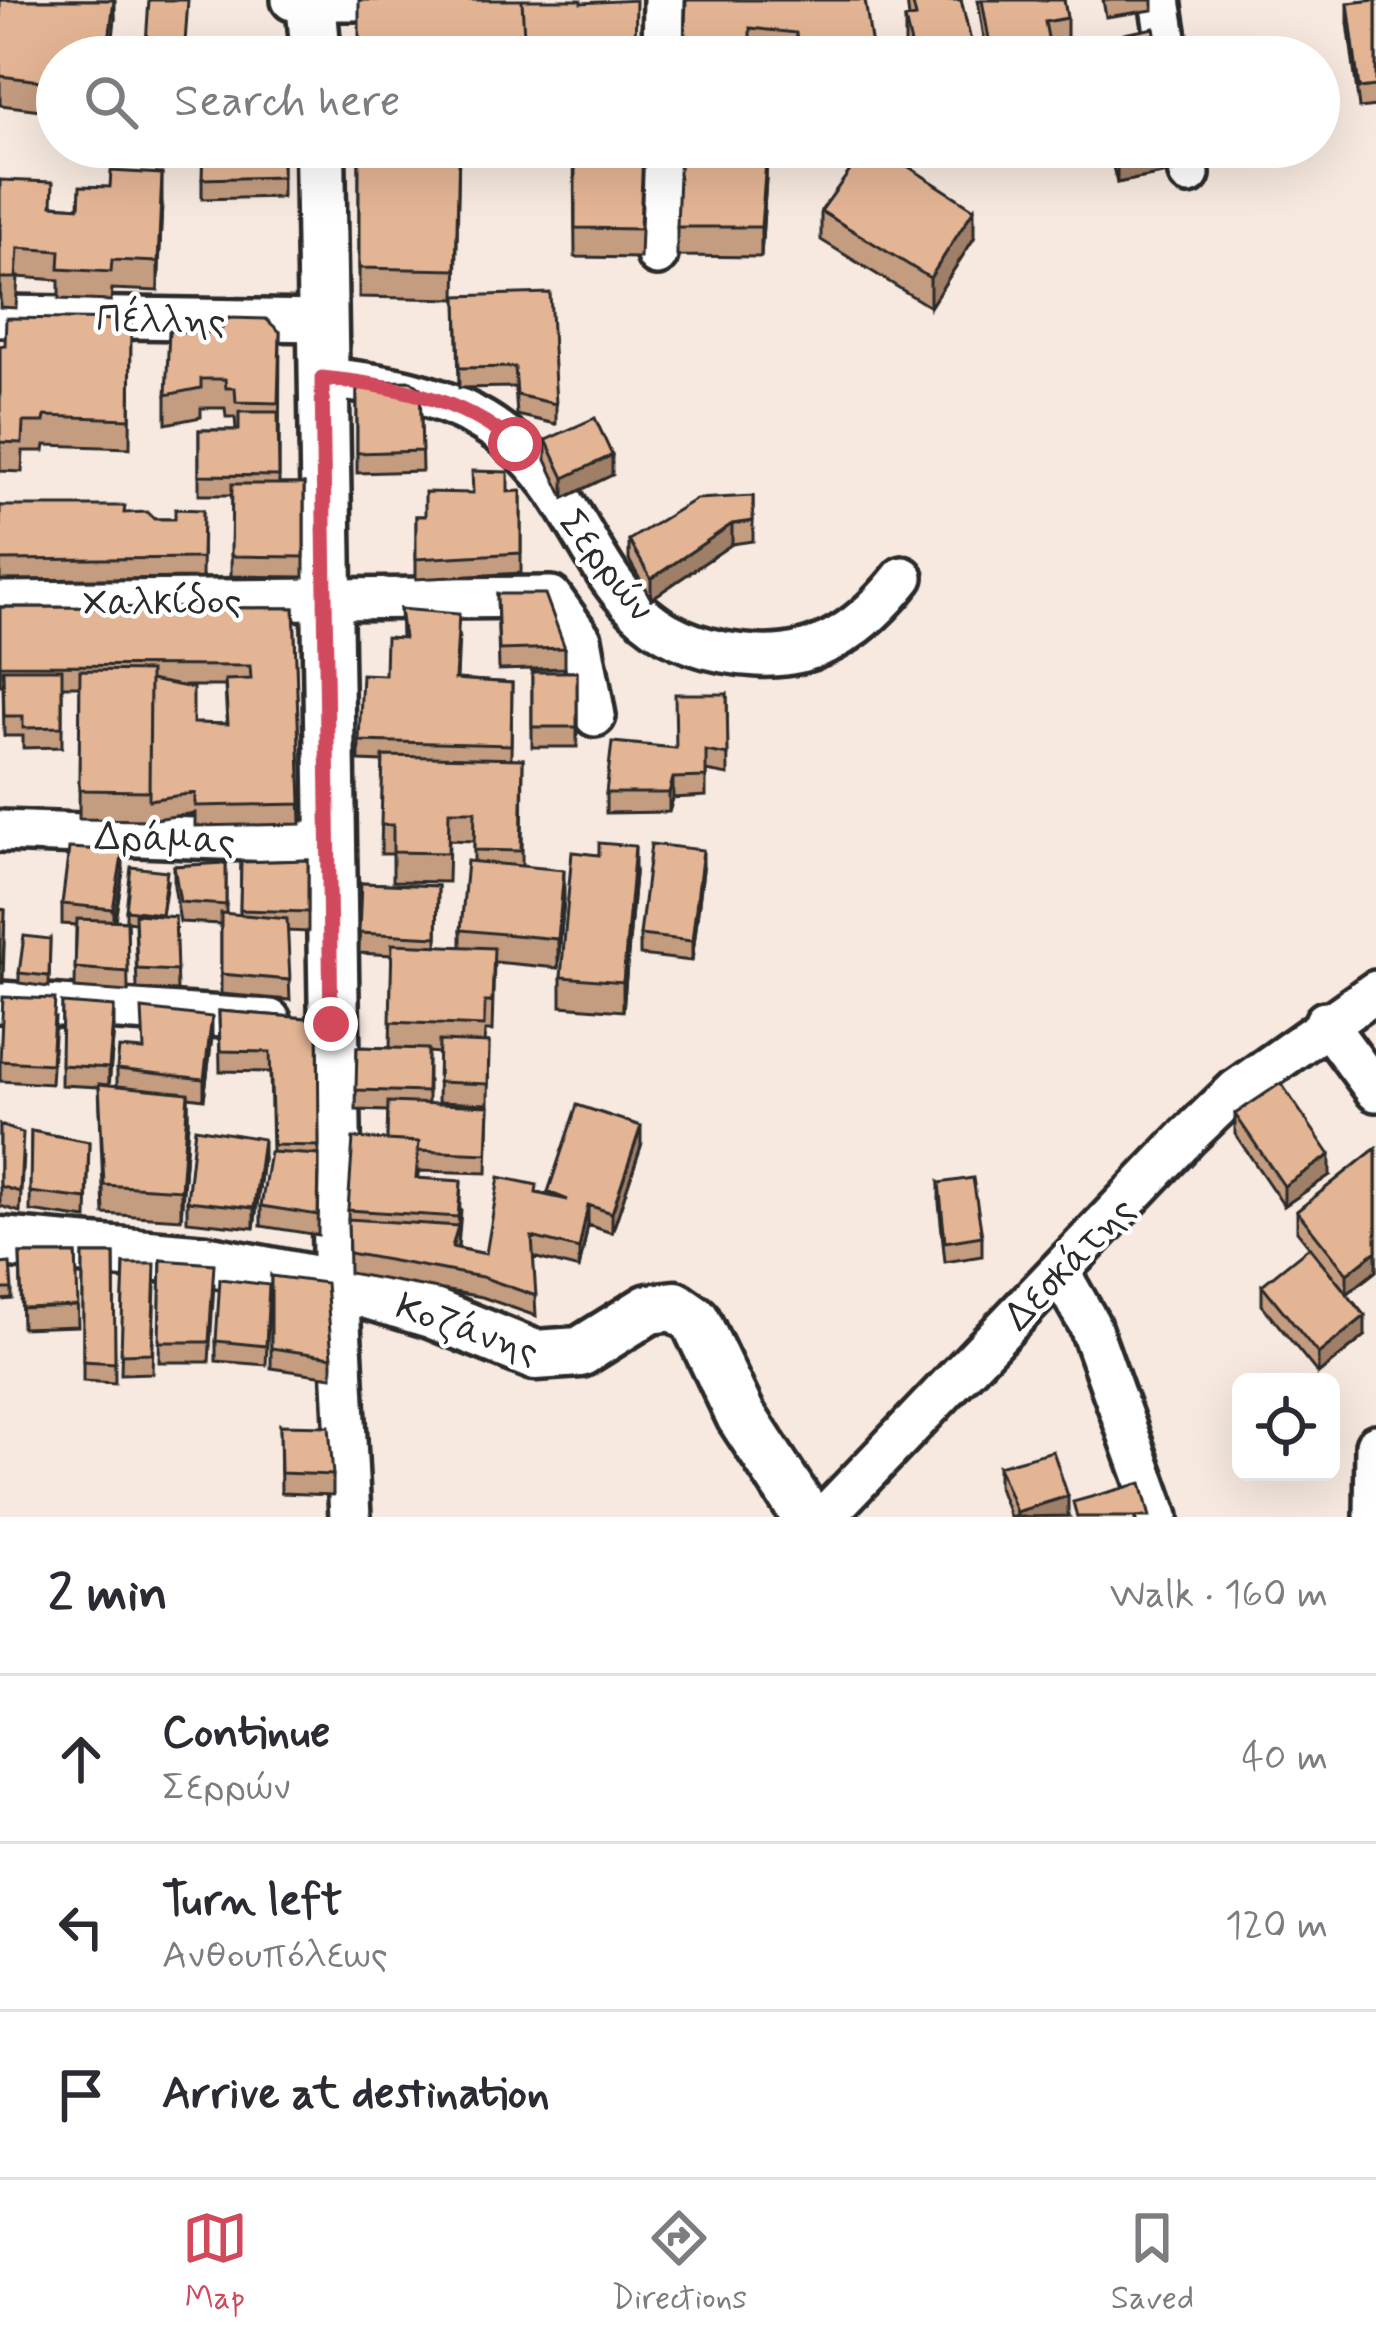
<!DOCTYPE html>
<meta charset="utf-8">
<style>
body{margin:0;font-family:Mynerve,sans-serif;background:#f7f7f7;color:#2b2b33}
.controls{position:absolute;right:36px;bottom:36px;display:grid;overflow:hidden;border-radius:18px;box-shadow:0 12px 48px #0002}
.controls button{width:108px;height:108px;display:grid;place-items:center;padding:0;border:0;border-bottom:3px solid #e1e1e2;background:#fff;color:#2b2b33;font:60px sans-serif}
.stop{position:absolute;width:36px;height:36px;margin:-27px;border:9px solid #d1495b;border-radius:50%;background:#fff}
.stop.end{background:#d1495b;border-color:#fff;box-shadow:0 3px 12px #0008}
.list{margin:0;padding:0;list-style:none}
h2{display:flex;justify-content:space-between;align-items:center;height:156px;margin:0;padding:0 48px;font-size:51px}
h2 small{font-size:39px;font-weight:400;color:#7c7c81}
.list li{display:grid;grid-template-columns:78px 1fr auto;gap:36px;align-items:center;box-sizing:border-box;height:168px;padding:0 48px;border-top:3px solid #e1e1e2}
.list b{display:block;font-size:45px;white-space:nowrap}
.list p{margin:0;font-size:39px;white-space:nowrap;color:#7c7c81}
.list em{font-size:39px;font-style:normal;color:#7c7c81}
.icon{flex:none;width:66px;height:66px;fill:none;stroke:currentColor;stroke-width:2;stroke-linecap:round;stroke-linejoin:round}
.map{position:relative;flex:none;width:1376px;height:1517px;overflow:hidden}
.search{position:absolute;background:#fff;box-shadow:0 12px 48px #0002;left:36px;right:36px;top:36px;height:132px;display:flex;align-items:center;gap:30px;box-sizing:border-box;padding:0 42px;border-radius:66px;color:#7c7c81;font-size:45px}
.sheet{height:660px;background:#fff}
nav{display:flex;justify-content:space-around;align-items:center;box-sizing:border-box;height:168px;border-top:3px solid #e1e1e2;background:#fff;font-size:33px;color:#7c7c81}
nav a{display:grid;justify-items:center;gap:6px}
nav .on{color:#d1495b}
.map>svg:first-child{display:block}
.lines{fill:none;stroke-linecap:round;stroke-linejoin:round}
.minor-casing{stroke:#2b2b2b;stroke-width:48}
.tertiary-casing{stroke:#2b2b2b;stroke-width:57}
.minor{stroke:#fff;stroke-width:39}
.tertiary{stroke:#fff;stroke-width:48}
.wall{fill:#c49c80;stroke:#2b2b2b;stroke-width:3;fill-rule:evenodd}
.shaded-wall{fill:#a07f68;stroke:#2b2b2b;stroke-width:3}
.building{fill:#e4b595;stroke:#2b2b2b;stroke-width:3}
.route{stroke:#d1495b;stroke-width:15}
.labels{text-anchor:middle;stroke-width:9;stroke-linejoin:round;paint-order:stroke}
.street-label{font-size:39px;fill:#2b2b2b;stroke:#fff}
</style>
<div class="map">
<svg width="1376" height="1517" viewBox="0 0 1376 1517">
<rect width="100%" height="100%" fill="#f7e9df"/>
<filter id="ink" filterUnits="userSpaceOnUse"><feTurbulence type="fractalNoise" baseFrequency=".00833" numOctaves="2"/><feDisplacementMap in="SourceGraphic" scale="24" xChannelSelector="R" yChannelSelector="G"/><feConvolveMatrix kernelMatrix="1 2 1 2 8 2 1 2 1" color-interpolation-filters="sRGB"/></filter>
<g filter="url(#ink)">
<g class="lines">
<g class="minor-casing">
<path id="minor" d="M292,0H355
M1160,0L1169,57
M663,57L664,0
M1184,147L1189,174
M657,255L660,147
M0,316L323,321
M322,378C386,384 449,394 502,434C607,511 586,647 758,656C822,659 865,625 903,577
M0,602L551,597L581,639L595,716
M0,831L330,843
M0,1002L270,1020
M1325,1022L1376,1091
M1060,1273L1089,1324L1158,1517
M338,1285L350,1517
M824,1517L1188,1136L1236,1090L1376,991
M1375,1517L1376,1445"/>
</g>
<g class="tertiary-casing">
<path id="tertiary" d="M311,0L316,57
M320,147L338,1285
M0,1242L205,1260L338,1285L431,1313L535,1355L580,1352L649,1309L675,1306L695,1320L741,1416L807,1517"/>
</g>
<use href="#minor" class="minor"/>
<use href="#tertiary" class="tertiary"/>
</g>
<path class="wall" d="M0,0H115V19L57,57V112L0,105Z
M686,0L872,47V57H684Z
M907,0H961L974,54L986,51L978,0H1064L1067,18V48L1050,50L1051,57H907L905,48V19L909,18Z
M1103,0H1153V10L1106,17Z
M1376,0V106L1359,108L1348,23V3Z
M282,147V197L202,199V179Z
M359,147H459L456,299L359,297Z
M574,147H644L640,258L575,257Z
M768,147L761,257L677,256V227Z
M1108,147H1177V171L1117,183Z
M0,180L53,205L79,207L162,203L158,291L112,289L111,301L59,299V280L18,277L16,308L0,307Z
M821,211L974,238L930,307L821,240Z
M457,296L556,404V424L517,415L515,387L459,388Z
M131,320L130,448L45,445L44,451H23L22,472L0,471V346Z
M280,332L279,484H304V577L231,576L232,495H199V430H236L235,417H226L225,408H201V417L166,424V395L218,333Z
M357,382L420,388L422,471L357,473Z
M546,440L612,475L564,498L546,460Z
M521,491V573L416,579V516H425L508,492Z
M753,496V541L732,544L651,599L629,560V540Z
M0,506L124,513L154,519H175L203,510L202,578L0,580Z
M497,594L565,648V668L499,670Z
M0,607L294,608L301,824L195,826V813L149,820L79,819L80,686H62V747L23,748V736H4L3,685H0ZM181,686H225L227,724L193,723Z
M400,609L459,634L457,679L512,683L511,759H523L522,866L564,899L558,968L494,962L492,1031H485L484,1043H489L488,1104L438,1102L439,1053L428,1052V1104L489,1106L487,1173L419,1171L418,1178L461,1210L458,1248L486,1254L537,1193L548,1195V1192L641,1146L612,1233L588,1225L579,1269L533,1257L536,1316L482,1297L349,1273L348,1210L387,1140L388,1111L356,1110L357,1047L390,1048L392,955L359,953L361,883L438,886L437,946L461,947V930L474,862V841L449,840L448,882L393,881V854H381L383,762L359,761V741L401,638Z
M532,672H577V747H532Z
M727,694L728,775L706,771V796L673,798L669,812L606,813V793L676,748Z
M308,860V932L287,931L290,1000L221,994V924L180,922L174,886V866L226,863V914L240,915L241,862Z
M703,870L692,961L640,955V935Z
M123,871L115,920L127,921L128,992L75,988L76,925L62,924V904Z
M635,875L623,1011L561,1006V977Z
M167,882L162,916L175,917L177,991L137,989L135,922L126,921V910Z
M0,909L5,910L3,983H0Z
M50,939L49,987L19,983V973Z
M62,1003L114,1027L109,1085L117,1086V1069L143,1050L212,1037L204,1099L188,1097V1122L181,1219L104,1214L99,1087L61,1085Z
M219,1011L318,1019L319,1175L318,1235L261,1226V1206L272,1152L270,1072L220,1071Z
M55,1019L51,1084L0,1081V1061Z
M1235,1114L1330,1175L1284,1206L1235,1134Z
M0,1125L23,1153L20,1212L0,1206Z
M31,1131L89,1142L87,1219L30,1211Z
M1376,1148V1271L1347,1294L1297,1231V1211Z
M263,1159L254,1228L187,1221V1201Z
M939,1183L982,1236V1256L945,1262L939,1203Z
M20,1254H76L78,1326L22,1328Z
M83,1254H114L115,1383L83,1381Z
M161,1260L214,1284L209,1362H159Z
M0,1264L12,1289V1299L0,1300Z
M124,1264L155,1284L152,1373L121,1374Z
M271,1276L332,1357V1377L271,1368Z
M1262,1285L1365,1336L1318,1374L1262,1305Z
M269,1305L266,1365L216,1361V1341Z
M280,1425L333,1475V1495L281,1493Z
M998,1466L1068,1516L1010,1517L998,1485Z"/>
<path class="shaded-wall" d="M114,0L115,19L111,57H107Z
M767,147H768L761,257V227Z
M1151,147H1177V171L1117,183V154Z
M162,174V203L158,291V262Z
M974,209V238L930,307V278Z
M612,455V475L564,498V478Z
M732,524V544L651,599V579Z
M673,778V798L669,812V793Z
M635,846V875L623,1011V982Z
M703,850V870L692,961V941Z
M123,851V871L113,929V909Z
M564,870V899L558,968V939Z
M114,1007V1027L109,1088V1068Z
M212,1017V1037L204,1099V1079Z
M188,1093V1122L181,1219V1190Z
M641,1126V1146L612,1233V1213Z
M263,1139V1159L254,1228V1208Z
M1330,1155V1175L1284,1206V1186Z
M461,1181L458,1246L452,1267V1247L458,1226Z
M588,1205V1225L579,1269V1249Z
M1376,1251V1271L1347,1294V1274Z
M1365,1316V1336L1318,1374V1354Z
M1068,1496V1516L1016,1517V1512Z"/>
<path class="building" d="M0,0H114L107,57H57V83L0,76Z
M149,0H188L184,57H145Z
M359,0H522L525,56L646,55L645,57H359Z
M522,0H581V3L636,0L635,55L525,56Z
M686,0H865L872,47L798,52L796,33L750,28V46L768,45L778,57H684Z
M912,0H961L974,54L991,50L982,0H1064L1067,18L1045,22L1051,53L1026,57H914L905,19L916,17Z
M1376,0V86L1359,88L1348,3Z
M1154,28L1160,57H1085L1084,51L1126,44L1124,34Z
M203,147H282V177L202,179Z
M359,147H459L456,270L359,268Z
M575,147H643L640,229L575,228Z
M680,147H767L761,227H677Z
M867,147H878L974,209L930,278L821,211Z
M1116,147H1151L1117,154Z
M111,171L162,174L158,262L112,260L111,272L59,269L60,251L18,248L16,278H0V180L53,182L52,205L79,207L80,186L110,187Z
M550,293L556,404L517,395L515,367L459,368L457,296Z
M6,318L131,320L130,419L45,416L44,422H23L22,443L0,442V346H5Z
M229,318L266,319L280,332L278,403L236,402L235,388H226L225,379H201V388L166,395L169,331L218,333Z
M411,381L420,388L422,451L357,453V382Z
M239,412H278L279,476L199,475V430H239Z
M595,418L612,455L564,478L546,440Z
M472,471L508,472V492L521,491V553L416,559V516H425V492L473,493Z
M232,484H304V557L231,556Z
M753,496V521L732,524L651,579L629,540L696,499Z
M0,506H125L124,513L147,512L154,519H175V509L203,510L202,558L0,560Z
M497,594H545L565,648L499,650Z
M0,607L294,608L301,804L195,806V793L149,800L150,680L193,688V723L228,724L225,680L251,679L250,666L0,665Z
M400,609L459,614L455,679L512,683L511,745L359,741L362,674L385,675L386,637L404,638Z
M3,669H62V727L23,728V716H4Z
M80,670L150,671L149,791L79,790Z
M532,672H577V727H532Z
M675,694H727L728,755L706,751V777L673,778L669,793H606L612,742L676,748Z
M383,756L523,759L521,851L474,850L475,811H449L448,853L393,852V825H381Z
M599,843L635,846L623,982L561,977L572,852L599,855Z
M651,844L703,850L692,941L640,935Z
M69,848L123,851L113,909L62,904Z
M308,860V912L240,910L241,862Z
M467,861L564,870L558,939L461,930Z
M226,863V905L180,902L174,866Z
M131,867L167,871L161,914L126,910Z
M361,883L438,886L437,937L359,933Z
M0,909L5,910L3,963H0Z
M221,913L287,919L290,980L221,974Z
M135,914L175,917L177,971L137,969Z
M77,919L127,921L128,972L75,968Z
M24,936L50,939L49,976L19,973Z
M392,944L494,948L492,1002H485L484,1026L390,1022Z
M3,997L55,999L51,1064L0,1061Z
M62,1003L114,1007L109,1068L61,1065Z
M142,1009L212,1017L204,1079L117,1069L119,1048L144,1050Z
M219,1011L318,1019L319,1146L273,1145L270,1052L220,1051Z
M439,1041L489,1043L488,1084L438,1082Z
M357,1047L428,1049L427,1092L356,1090Z
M1281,1083L1330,1155L1284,1186L1235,1114Z
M99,1084L188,1093L181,1190L104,1185Z
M388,1102L489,1106L487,1154L418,1151L419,1142L387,1140Z
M577,1105L641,1126L612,1213L588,1205L579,1249L532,1237L536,1296L482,1277L349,1253L348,1219L458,1226L452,1247L486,1254L499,1177L537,1185L536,1193L568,1200L548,1192Z
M0,1125L23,1133L20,1192L0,1186Z
M195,1128L263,1139L254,1208L187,1201Z
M31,1131L89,1142L87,1199L30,1192Z
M353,1138L419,1142L416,1178L461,1181L458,1217L348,1210Z
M1376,1148V1251L1347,1274L1297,1211Z
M270,1152L319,1155L318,1215L261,1206Z
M973,1178L982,1236L945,1242L939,1183Z
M1309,1247L1365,1316L1318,1354L1262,1285Z
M20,1254H76L78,1306L22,1308Z
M83,1254H114L115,1363L83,1361Z
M161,1260L214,1264L209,1342H159Z
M10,1263L12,1289H0V1264Z
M124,1264H155L152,1353L121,1354Z
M271,1276L326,1283L332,1357L271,1348Z
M220,1279L269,1285L266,1346L216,1341Z
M280,1425L329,1426L333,1475L281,1473Z
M1053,1451L1068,1496L1016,1512L998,1466Z
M1141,1483L1150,1517H1077L1073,1502Z"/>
</g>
<g class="lines" filter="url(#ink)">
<path class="route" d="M331,1024L322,378C391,385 460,397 515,444"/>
</g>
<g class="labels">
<g class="street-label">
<text transform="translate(161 318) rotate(1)" y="14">Πέλλης</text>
<text transform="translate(608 564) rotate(52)" y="14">Σερρών</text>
<text transform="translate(162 600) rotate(-1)" y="14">Χαλκίδος</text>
<text transform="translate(165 837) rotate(2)" y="14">Δράμας</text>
<text transform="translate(1068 1262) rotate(-46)" y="14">Δεσκάτης</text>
<text transform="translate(468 1327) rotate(19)" y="14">Κοζάνης</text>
</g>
</g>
</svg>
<div class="controls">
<button><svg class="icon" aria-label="locate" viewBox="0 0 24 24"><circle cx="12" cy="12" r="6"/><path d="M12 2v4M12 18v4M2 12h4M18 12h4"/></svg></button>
</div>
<div class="stop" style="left:515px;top:444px"></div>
<div class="stop end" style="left:331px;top:1024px"></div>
<div class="search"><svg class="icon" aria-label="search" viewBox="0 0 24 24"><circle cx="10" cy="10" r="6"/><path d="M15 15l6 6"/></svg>Search here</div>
</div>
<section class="sheet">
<h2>2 min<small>Walk · 160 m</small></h2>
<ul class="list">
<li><svg class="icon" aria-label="ahead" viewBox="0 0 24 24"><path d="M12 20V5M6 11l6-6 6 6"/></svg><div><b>Continue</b><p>Σερρών</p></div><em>40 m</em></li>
<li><svg class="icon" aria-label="left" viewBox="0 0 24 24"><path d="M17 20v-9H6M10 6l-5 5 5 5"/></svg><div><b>Turn left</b><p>Ανθουπόλεως</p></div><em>120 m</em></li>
<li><svg class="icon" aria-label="arrive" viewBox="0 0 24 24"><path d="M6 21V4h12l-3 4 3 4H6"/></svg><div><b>Arrive at destination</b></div></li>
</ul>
</section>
<nav>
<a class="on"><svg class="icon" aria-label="map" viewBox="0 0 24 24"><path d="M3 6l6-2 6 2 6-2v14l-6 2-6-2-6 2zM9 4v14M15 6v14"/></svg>Map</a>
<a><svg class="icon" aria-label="directions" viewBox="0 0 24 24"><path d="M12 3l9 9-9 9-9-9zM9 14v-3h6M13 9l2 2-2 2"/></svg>Directions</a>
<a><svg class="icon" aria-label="saved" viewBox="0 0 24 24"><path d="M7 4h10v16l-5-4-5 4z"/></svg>Saved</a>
</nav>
